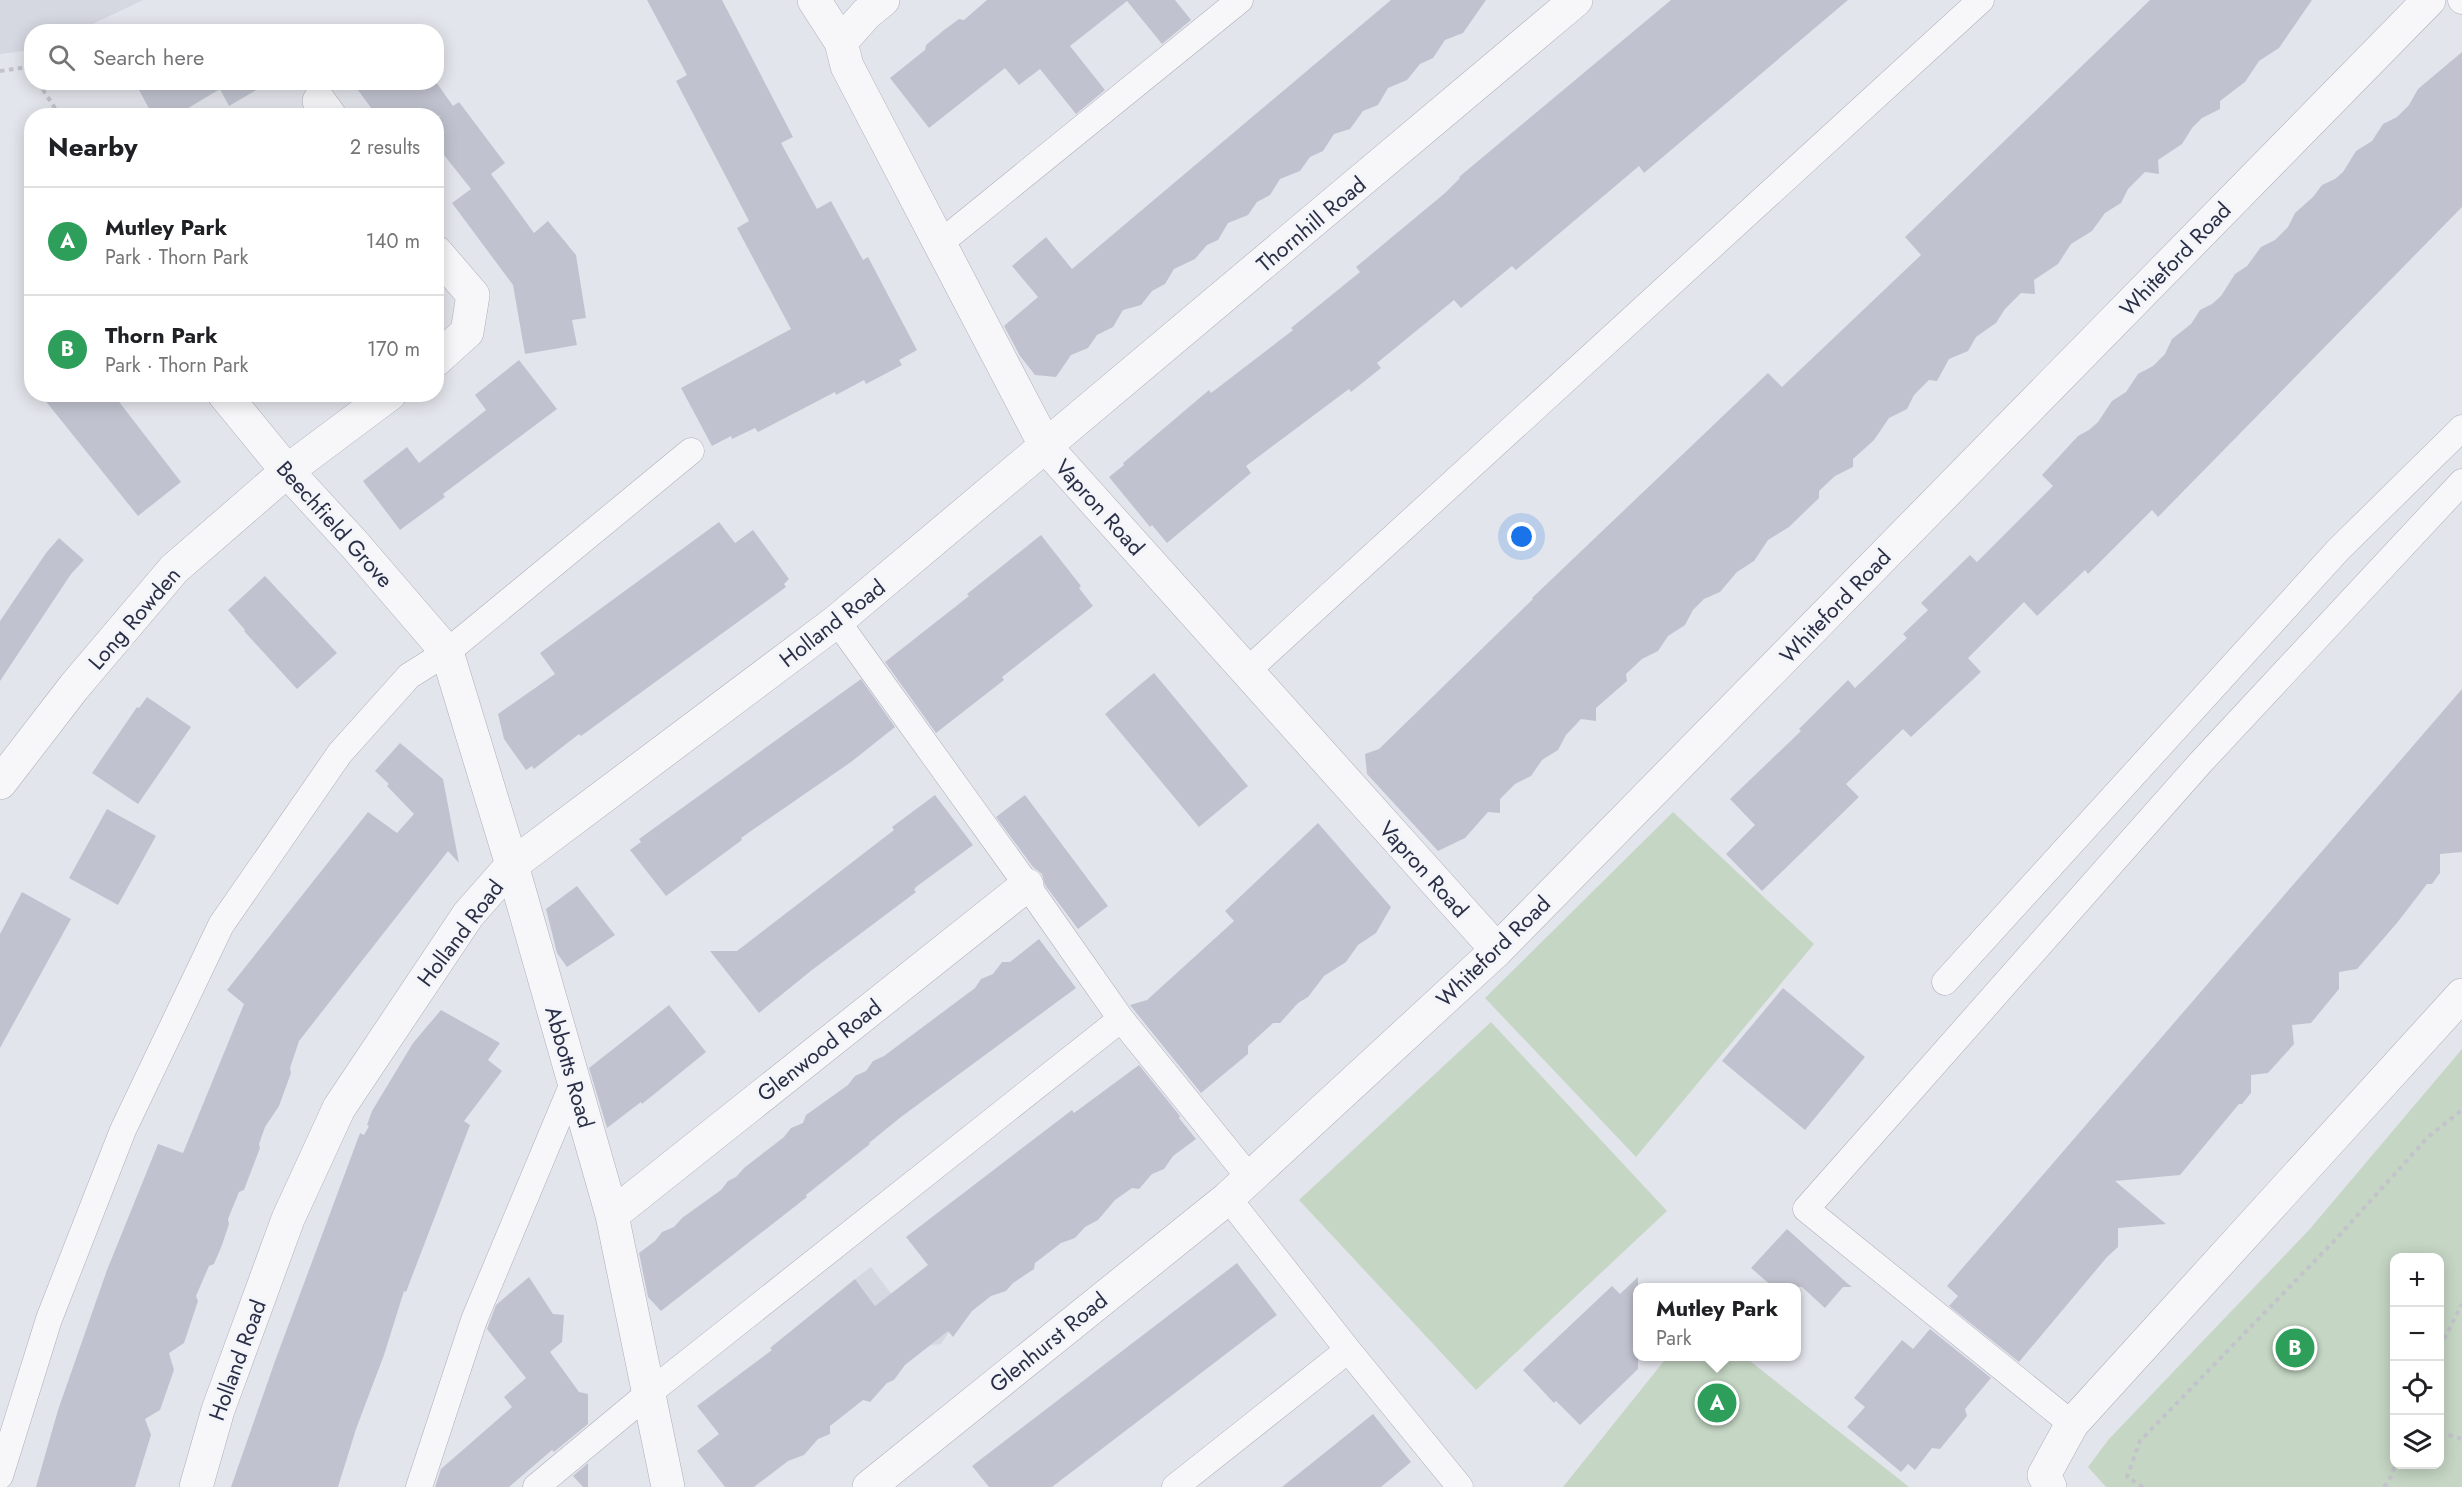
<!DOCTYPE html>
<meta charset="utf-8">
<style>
body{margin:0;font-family:Jost,sans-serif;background:#f2f2f2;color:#202124}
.controls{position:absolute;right:18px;bottom:18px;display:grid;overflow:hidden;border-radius:12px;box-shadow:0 3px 15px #0003}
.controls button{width:54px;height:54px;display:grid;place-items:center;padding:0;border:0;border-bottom:2px solid #e0e0e0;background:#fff;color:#202124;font:30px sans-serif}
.you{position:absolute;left:1522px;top:537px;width:21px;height:21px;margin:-15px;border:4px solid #fff;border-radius:50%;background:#1a73e8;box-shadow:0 0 0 9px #1a73e833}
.badge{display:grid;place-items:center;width:39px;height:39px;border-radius:50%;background:#db2777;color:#fff;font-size:20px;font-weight:700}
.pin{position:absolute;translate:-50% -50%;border:3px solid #fff;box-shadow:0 2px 6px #0006}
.popup{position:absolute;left:1633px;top:1283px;width:168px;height:78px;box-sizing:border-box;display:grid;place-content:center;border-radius:12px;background:#fff;filter:drop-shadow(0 2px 4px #0005);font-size:20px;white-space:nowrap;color:#757577}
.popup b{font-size:22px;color:#202124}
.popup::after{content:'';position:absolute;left:50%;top:100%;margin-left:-12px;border:12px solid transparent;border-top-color:#fff}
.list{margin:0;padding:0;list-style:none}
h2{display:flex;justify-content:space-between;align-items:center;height:78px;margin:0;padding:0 24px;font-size:26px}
h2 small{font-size:20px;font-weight:400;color:#757577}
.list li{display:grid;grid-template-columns:39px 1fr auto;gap:18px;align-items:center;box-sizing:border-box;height:108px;padding:0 24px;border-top:2px solid #e0e0e0}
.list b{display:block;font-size:22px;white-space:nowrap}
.list p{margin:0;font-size:20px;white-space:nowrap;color:#757577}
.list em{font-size:20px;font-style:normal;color:#757577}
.icon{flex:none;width:33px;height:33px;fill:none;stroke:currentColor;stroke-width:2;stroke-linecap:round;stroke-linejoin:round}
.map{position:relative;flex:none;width:2462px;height:1487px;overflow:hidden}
.search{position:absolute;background:#fff;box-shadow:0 3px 15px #0003;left:24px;top:24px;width:420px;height:66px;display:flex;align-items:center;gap:15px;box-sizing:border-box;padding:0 21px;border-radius:24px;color:#757577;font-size:22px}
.panel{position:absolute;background:#fff;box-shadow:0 3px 15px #0003;left:24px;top:108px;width:420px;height:294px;border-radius:24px}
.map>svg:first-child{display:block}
.built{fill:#d5d7e1}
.green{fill:#c5d6c4;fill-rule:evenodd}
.building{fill:#c0c3cf}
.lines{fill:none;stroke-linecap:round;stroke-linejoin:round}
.service-casing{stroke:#acaeba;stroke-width:27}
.minor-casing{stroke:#acaeba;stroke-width:34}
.path{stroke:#c2c3cb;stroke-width:4;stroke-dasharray:4.5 4.5;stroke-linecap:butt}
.service{stroke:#f7f7fa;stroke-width:26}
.minor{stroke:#f7f7fa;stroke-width:33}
.labels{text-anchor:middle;stroke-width:6;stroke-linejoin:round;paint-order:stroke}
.street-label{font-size:22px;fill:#2a2e46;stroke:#f3f5f9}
</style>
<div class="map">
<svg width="2462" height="1487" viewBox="0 0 2462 1487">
<rect width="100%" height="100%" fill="#e3e5ec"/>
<path class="built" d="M0,0H143L78,31L32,32L31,50L0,54Z
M871,1267L892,1295L910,1281L949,1332L941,1344L931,1345L914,1357L855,1279Z"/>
<path class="green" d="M1673,812L1814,944L1636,1157L1485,998Z
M1491,1022L1667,1211L1476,1390L1299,1200Z
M2462,1049V1487H2106L2088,1467L2109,1439L2309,1230ZM2394,1258H2440V1464H2394Z
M1668,1356L1745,1357L1909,1487H1563Z"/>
<path class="building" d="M647,0H722L793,137L781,143L817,209L831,201L863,260L868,257L917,350L899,360L902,365L866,384L864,380L836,395L835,392L758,432L755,428L732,439L731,436L712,446L681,388L791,329L737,228L749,221L676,81L687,75Z
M987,0H1175L1191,20L1162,44L1127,1L1070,46L1105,90L1076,114L1040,69L1019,85L1005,68L929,128L890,78L925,50L926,45L944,30L959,19L964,20Z
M1391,0H1486L1463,33L1445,40L1433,58L1420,64L1407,80L1388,88L1378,105L1363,111L1350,129L1334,134L1323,151L1310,157L1300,171L1280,179L1270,195L1257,202L1248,215L1228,223L1218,240L1207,245L1195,259L1174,269L1165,284L1152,291L1141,305L1123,310L1113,327L1097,335L1088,348L1071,355L1056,377L1035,375L1020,356L1004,326L1038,297L1012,266L1046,237L1072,269Z
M1671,0H1848L1644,173L1639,166L1516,270L1512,266L1461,308L1454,300L1377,363L1381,368L1351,392L1349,389L1246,466L1251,473L1167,543L1152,525L1150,527L1109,477L1124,465L1123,463L1209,390L1211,393L1293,330L1291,328L1360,272L1356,267L1445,193L1460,178L1459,177Z
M2150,0H2312L2279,48L2259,61L2245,82L2220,101V109L2202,118L2192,128L2182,144L2158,160L2159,174L2145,172L2128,189L2121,203L2105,213L2092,231L2071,244L2058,264L2034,280L2035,294L2021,293L2005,309L1996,323L1976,337L1968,351L1949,359L1937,381L1929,380L1914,395L1907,409L1889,418L1874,440L1853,459V467L1835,476L1819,491V498L1789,527L1768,540L1754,561L1737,572L1720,592L1704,599L1693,610L1685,625L1668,636L1658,651L1642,659L1626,674L1627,681L1596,708V721L1581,719L1566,735L1558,750L1542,760L1531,776L1515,784L1500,799V813L1488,812L1465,838L1438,851L1367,774L1365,754L1379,749L1533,599L1532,598L1768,373L1782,387L1921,255L1905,237Z
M2462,52V207L2158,517L2152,510L2088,574L2085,570L2037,616L2024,602L1968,658L1981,672L1911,737L1903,729L1846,784L1859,797L1762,891L1726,854L1755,825L1730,799L1801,731L1799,729L1848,680L1855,688L1907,638L1903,634L1928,610L1921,603L1970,555L1977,562L2053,486L2042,475L2078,436L2089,430L2098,422L2112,401L2126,392L2138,374L2153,366L2165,354L2172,339L2191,324L2200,310L2212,304L2221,296L2235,274L2247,266L2261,247L2275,240L2288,227L2295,213L2313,197L2322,185L2335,179L2343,172L2356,151L2372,141L2383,124L2397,117L2409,105L2418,89Z
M151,82H270L229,106L220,89L175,116H153L139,90Z
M352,82H436L453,106L459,102L505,163L491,174L534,233L548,221L576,255L586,318L572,320L577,345L525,354L513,285L452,203L471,189L436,145V119L441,116H377Z
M519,360L557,409L443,494L445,497L400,530L363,481L407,447L419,463L486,410L475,395Z
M40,394H113L181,482L138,516Z
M719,522L735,543L753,530L789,579L784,584L786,587L581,736L579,734L534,769L532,766L526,770L504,739L498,714L555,674L540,653Z
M1041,535L1081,586L1079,588L1093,606L1002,677L1004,680L936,733L885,662L969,596L967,594Z
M59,538L84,560L71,574L0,681V621L46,553Z
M265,576L337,653L297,689L244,631L245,630L228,610Z
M1154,673L1248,786L1199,827L1105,714Z
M861,679L895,727L851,762L741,838L742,840L666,896L630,850L641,842L639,839Z
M2462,689V852L2440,854V873L2432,884H2427L2397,923L2357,969L2339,972V989L2311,1023L2292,1025L2294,1044L2268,1073L2251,1075V1093L2242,1104H2239L2180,1175L2115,1181L2166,1224L2118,1228V1247L2107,1257L2019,1362L1949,1306L1958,1296L1947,1286Z
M147,697L191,727L138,804L92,773L137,707L139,708Z
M400,743L443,779L459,863L448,851L299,1041L290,1068L291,1073L279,1106L265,1127L259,1144L260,1148L244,1190L239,1192L228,1219L229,1224L222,1245L214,1264L209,1266L196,1296L198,1301L184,1343L169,1353L174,1370L160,1410L145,1419L151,1435L135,1487H36L58,1410L107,1270L158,1144L183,1153L244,1004L227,990L368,812L397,833L414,814L387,786L389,784L375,771Z
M935,795L973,845L916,887L914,890L916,892L812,970L759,1013L710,951H737L894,830L892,827Z
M1025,795L1108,906L1078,929L1045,885L1042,874L1033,867L996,817Z
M107,809L156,836L118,905L69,878Z
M1318,823L1391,907L1376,933L1358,945L1346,962L1324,976L1308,997L1298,1003L1280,1023H1273L1248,1046V1054L1201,1093L1130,1005L1147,1000L1234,921L1225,911Z
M577,886L615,935L567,967L557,953L546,909Z
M22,892L71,919L0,1048V934Z
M1039,939L1076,988L901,1117L869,1143L870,1144L806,1195L807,1197L661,1311L648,1297L639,1253L655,1241L662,1232L674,1227L682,1218L721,1190L728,1181L736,1177L744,1168L784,1137L791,1128L803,1123L806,1115L848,1085L855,1076L866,1071L873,1061L884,1056L975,988L981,979L993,974L1002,962H1010Z
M1783,988L1865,1057L1805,1130L1722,1061Z
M669,1005L706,1052L642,1104L641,1102L607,1128L589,1068Z
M441,1010L500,1043L488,1060L502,1071L464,1121L470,1125L406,1292L404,1291L384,1355L356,1429L338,1487H231L275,1361L360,1133L364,1135L369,1126L367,1125L372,1111L413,1043Z
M1139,1065L1180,1116L1179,1118L1196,1139L1173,1156L1164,1169L1152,1174L1139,1189L1132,1188L1115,1200L1098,1220L1085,1227L1075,1238L1061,1243L1035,1263L1034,1269L1013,1283L1006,1291L991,1296L972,1311L953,1337L948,1331L905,1365L894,1380L887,1383L870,1402L863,1400L830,1426V1434L818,1439L804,1455L788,1461L754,1487H725L697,1451L719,1434L697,1406L772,1350L770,1348L855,1279L875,1306L928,1265L906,1237L1072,1110L1074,1113Z
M1787,1229L1847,1283L1852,1287H1843L1825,1308L1802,1287H1773L1751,1268Z
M1237,1263L1277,1315L1052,1487H989L972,1466Z
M529,1277L553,1314L564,1315L562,1342L550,1352L579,1392L588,1394V1424L554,1452L552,1450L509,1487H435L441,1469L512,1407L504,1397L526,1378L487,1329L496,1305Z
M1638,1277V1369L1580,1425L1556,1401L1554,1403L1523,1370L1612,1286L1620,1294Z
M1930,1329L1991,1378L1965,1409L1967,1416L1940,1449L1932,1448L1915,1470L1908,1464L1901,1472L1847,1427L1865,1407L1854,1398L1902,1340L1913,1349Z
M1373,1414L1411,1462L1381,1487H1282Z
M588,1463V1487H583L573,1476Z"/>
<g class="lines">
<g class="service-casing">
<path id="service" d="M2461,0L2462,1
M939,244L1240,0
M837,621L1027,885L1121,1019L1249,1177
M1247,671L1981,0
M1945,982L2338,550L2462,428
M1228,1198L1348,1350L1460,1487
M2072,1424L1806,1209L2201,762L2462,482
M0,1476L49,1319L123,1130L221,925L340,753L409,676L447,652L691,451
M419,1487L474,1320L574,1081
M536,1487L649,1393L1121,1019
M1175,1487L1348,1350"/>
</g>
<g class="minor-casing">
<path id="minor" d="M814,0L841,42L847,66L1046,447L1497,950
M841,42L866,14L883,0
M319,101L330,116
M436,252L473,295L467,332L436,360
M224,394L287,471L354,544L447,652L512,865L612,1215L668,1487
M0,783L74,687L174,569L287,471L390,394
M612,1215L1027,885
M196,1487L218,1410L288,1219L339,1108L468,915L512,865L837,621L1576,0
M869,1487L1228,1198L1497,950L2429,0
M2050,1487L2044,1475L2072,1424L2462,995"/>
</g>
<path class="path" d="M0,71L28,67L32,72
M38,82L60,116
M2440,1347L2462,1304
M2440,1432L2462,1439
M2143,1487L2127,1477L2140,1441L2337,1238L2428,1137L2462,1110
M2384,1487L2392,1475L2395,1464"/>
<use href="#service" class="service"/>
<use href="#minor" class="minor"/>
</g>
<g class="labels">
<g class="street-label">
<text transform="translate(1311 224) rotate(-40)" y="8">Thornhill Road</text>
<text transform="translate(2175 259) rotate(-46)" y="8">Whiteford Road</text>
<text transform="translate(1100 507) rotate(48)" y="8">Vapron Road</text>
<text transform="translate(335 524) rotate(48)" y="8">Beechfield Grove</text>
<text transform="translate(1835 606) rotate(-46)" y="8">Whiteford Road</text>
<text transform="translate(134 618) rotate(-49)" y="8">Long Rowden</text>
<text transform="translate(832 623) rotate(-38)" y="8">Holland Road</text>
<text transform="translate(1424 869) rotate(48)" y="8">Vapron Road</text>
<text transform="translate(460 933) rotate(-53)" y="8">Holland Road</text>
<text transform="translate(1493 951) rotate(-44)" y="8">Whiteford Road</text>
<text transform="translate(819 1050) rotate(-38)" y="8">Glenwood Road</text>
<text transform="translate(570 1067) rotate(74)" y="8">Abbotts Road</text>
<text transform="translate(1048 1342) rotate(-39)" y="8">Glenhurst Road</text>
<text transform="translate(237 1360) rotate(-70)" y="8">Holland Road</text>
</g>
</g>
</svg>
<div class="controls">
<button>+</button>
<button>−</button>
<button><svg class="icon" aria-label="locate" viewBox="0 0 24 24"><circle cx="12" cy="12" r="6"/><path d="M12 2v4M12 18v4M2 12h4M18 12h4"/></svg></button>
<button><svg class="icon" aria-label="layers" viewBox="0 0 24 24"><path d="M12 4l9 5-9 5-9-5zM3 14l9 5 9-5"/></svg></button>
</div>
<div class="you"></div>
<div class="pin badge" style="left:1717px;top:1403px;background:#2e9e5b">A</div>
<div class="popup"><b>Mutley Park</b>Park</div>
<div class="pin badge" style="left:2295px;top:1348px;background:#2e9e5b">B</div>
<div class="search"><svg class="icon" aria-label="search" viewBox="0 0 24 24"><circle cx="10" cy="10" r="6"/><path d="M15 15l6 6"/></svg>Search here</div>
<section class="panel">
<h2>Nearby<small>2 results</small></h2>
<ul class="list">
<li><span class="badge" style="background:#2e9e5b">A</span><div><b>Mutley Park</b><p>Park · Thorn Park</p></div><em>140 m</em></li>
<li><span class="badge" style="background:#2e9e5b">B</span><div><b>Thorn Park</b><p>Park · Thorn Park</p></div><em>170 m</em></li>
</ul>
</section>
</div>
